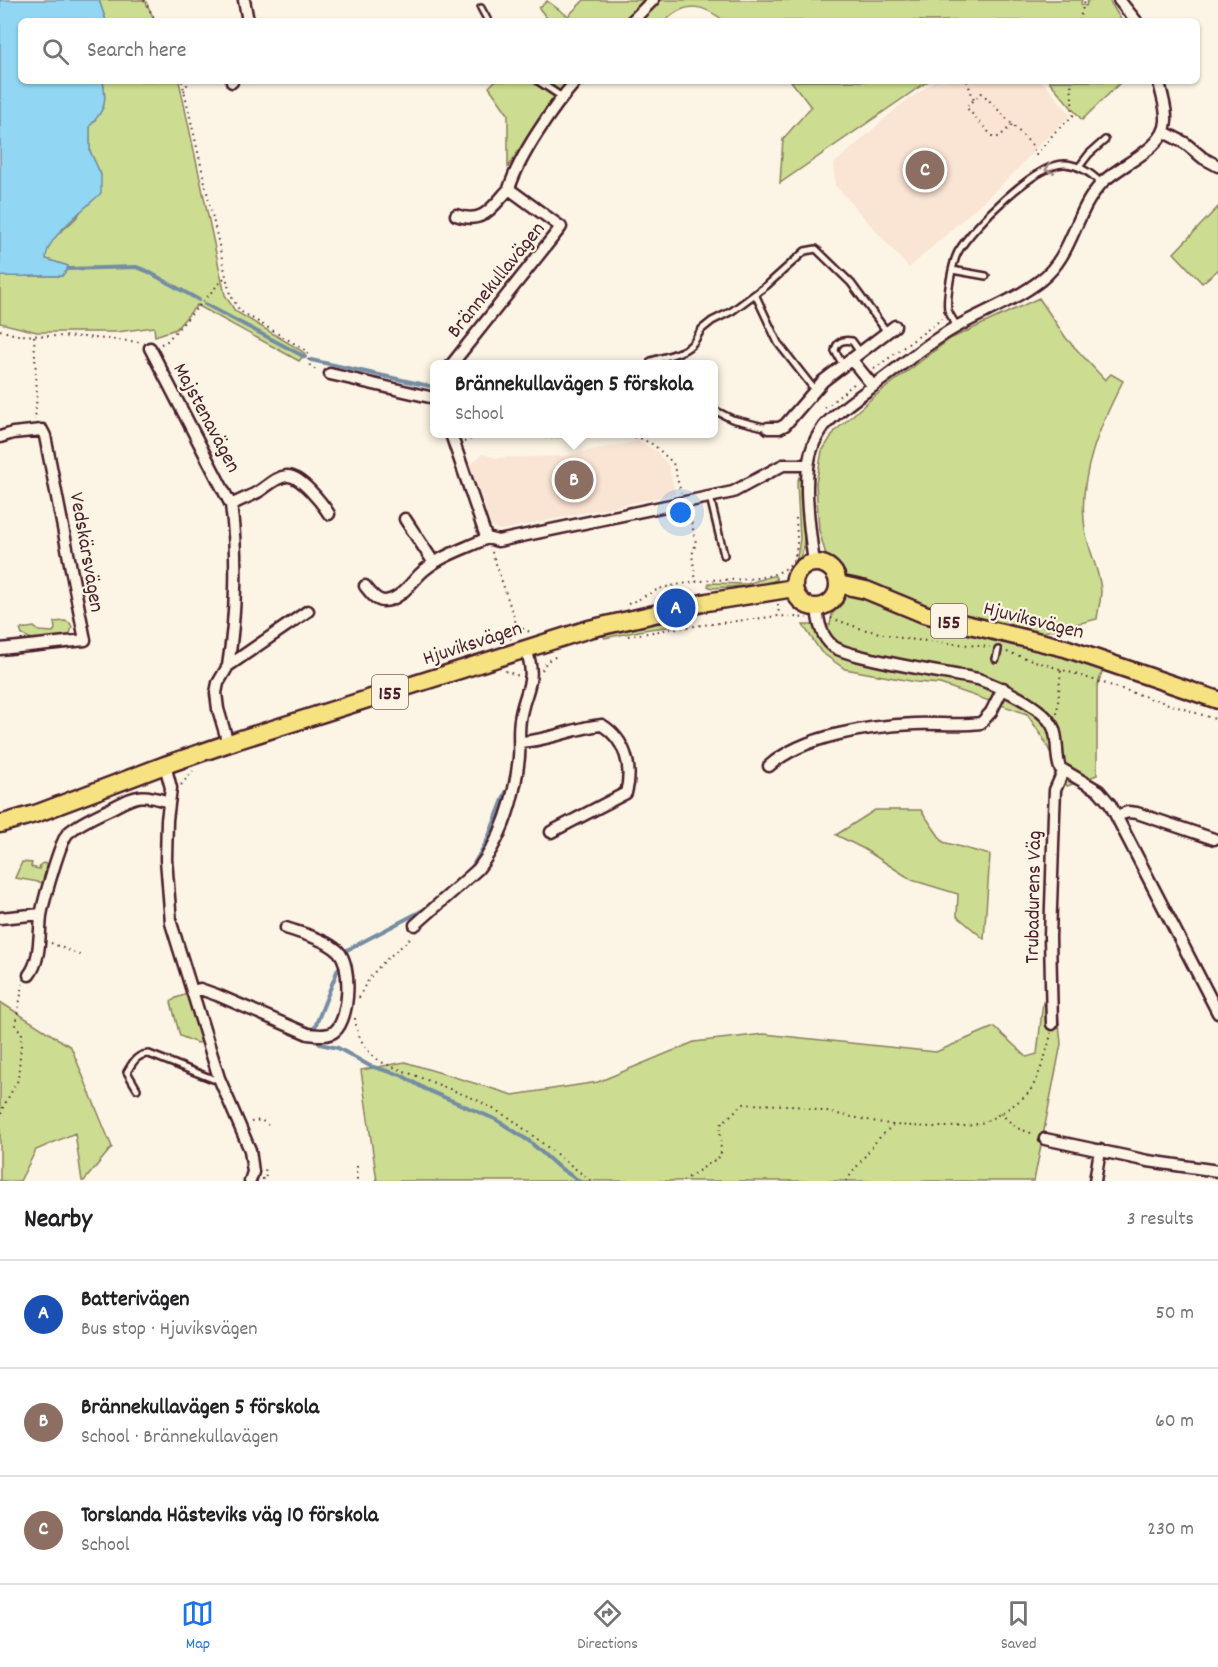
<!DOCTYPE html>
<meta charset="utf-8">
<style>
body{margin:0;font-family:Dekko,sans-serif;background:#f6f6f6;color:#202124}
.you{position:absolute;left:681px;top:513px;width:21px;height:21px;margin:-15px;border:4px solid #fff;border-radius:50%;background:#1a73e8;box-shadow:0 0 0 9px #1a73e833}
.badge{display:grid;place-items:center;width:39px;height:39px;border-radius:50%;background:#1a73e8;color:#fff;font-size:20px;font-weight:700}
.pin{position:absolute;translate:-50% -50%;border:3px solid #fff;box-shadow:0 2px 6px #0006}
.popup{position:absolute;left:430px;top:360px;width:288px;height:78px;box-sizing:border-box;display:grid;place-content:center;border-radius:9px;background:#fff;filter:drop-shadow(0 2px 4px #0005);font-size:20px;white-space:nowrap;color:#757577}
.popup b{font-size:22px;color:#202124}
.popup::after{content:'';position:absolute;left:50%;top:100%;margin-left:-12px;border:12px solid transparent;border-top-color:#fff}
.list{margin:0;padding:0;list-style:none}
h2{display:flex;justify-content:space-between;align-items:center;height:78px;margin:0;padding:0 24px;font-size:26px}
h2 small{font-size:20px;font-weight:400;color:#757577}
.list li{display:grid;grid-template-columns:39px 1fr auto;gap:18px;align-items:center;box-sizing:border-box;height:108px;padding:0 24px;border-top:2px solid #e0e0e0}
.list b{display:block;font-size:22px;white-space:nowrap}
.list p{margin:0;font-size:20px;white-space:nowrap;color:#757577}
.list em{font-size:20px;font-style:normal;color:#757577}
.icon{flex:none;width:33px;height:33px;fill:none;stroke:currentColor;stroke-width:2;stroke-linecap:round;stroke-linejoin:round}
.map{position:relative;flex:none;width:1218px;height:1181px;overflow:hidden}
.search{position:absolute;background:#fff;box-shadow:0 2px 4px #0004;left:18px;right:18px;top:18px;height:66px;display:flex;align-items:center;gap:15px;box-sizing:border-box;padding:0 21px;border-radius:9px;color:#757577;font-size:22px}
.sheet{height:402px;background:#fff}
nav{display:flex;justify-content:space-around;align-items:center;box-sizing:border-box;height:84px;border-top:2px solid #e0e0e0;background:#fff;font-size:16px;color:#757577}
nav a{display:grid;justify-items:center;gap:3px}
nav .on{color:#1a73e8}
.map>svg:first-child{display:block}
.built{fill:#fae4d3}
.green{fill:#ccdd91;stroke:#8b7e5e;stroke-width:1.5}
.water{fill:#91d7f3;stroke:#758da3;stroke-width:1.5}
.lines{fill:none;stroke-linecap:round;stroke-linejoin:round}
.stream{stroke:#758da3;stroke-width:4}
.service-casing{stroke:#4a1f2b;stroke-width:10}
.minor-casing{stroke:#4a1f2b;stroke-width:15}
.primary-casing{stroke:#4a1f2b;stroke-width:21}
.path{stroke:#4a1f2b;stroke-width:2;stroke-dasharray:1.5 4.5;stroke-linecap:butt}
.service{stroke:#fcf5e5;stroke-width:5}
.minor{stroke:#fcf5e5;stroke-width:10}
.primary{stroke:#f7e281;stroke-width:16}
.oneway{stroke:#a38a88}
.labels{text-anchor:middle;stroke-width:4.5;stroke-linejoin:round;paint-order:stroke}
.shield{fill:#fcf5e5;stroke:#7f5f63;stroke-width:1.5}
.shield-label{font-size:20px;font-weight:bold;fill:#4a1f2b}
.street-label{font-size:21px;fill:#4a1f2b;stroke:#fcf5e5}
</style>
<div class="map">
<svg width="1218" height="1181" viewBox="0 0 1218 1181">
<rect width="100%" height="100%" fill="#fcf5e5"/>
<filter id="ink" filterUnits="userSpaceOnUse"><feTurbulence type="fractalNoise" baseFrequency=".0167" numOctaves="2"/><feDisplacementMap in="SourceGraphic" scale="12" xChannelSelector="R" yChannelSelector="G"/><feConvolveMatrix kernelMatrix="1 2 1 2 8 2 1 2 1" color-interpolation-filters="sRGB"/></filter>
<g filter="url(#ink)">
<path class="built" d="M935,81H1042L1071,115L1043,141L1011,176L909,268L835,185L834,164L898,107Z
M639,441L656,451L669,466L675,494L501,530L493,527L489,519L470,465L482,454L496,458L563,456Z"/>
<path class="green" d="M99,0H145L155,21H106Z
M584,0H1082L1081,4L1086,6L1088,0H1109L1122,21H724C703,4 686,1 665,21H549L539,8L547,1L568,16Z
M103,81H179L225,295L235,311L302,351L305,354L299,361L197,305L176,329L155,336L154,327L117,332H37L0,323V276C21,277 41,275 62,276L68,266L46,259C45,236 68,230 79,214C87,201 94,188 101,175L90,151V126C105,109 107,103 103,81Z
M495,81H569L508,167V114L489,87Z
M791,81H928L780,183L783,139L811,107Z
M1049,81H1122L1082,120Z
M1218,207V270L1202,283L1174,253Z
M1039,298L1066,338L1105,380L1111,374L1123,381C1100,425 1077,478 1085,529C1088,550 1100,571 1101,591C1101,600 1098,610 1097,619L1040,633L1108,654L1097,687V775L1067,786L1043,738L1027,714L940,684L916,682L845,669L821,652L803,625H830L832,614L843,603L839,569L826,555L819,530L816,483L822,451L835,431L871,399L950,339Z
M799,477L801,481C803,506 813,560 787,575L796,563L800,539L797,483Z
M772,576H775L777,580L758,585L712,588L708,586L709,583L747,584Z
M65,621L70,623L72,627L69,637L35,640L22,635L20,629L34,627L39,631L53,632L55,629L54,622Z
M674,622L676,626L649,629L605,638L602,635L633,625Z
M875,810H921L943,842L990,855L984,939L957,916L958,894L912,880L864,849L836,835Z
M22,862L32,863L31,867L39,869L40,865L43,863L51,865L44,883L15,878Z
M187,994L189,995L204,1042L197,1043L180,1036L171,1002L176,998Z
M1057,1001L1061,1044L1034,1181H377L361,1070L405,1062L513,1095L598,1082L694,1042L764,1034L936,1052L994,1027L1027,1057L1037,1054L1043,1002Z
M0,1002L71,1047L112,1147L84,1181H82L75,1133L36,1150L20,1181H0Z"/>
<path class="water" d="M0,0H99L106,21H21V81H103C107,103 105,109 90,126V151L101,175V193C86,208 45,238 46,259L68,266V269L62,276C41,275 21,277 0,276Z"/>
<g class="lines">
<path class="stream" d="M68,269L136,267L147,271L199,300
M205,304L305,357
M311,360L434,387
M471,869L487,841L506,792
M345,951L427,908L458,880
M315,1027L338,969
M318,1042L320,1044L338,1048L370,1066L401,1075L425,1089L497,1120L529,1141L557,1166L579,1181"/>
<g class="service-casing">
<path id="service" d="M481,8L488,21
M538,81L562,97
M1079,167L1089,154L1105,140
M952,270L986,276
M755,294L778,343L814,389
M957,326C954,321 950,316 948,310C946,298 952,263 958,252C972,227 1036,163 1065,164C1080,165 1091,173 1101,183
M652,364L651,361C663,357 682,354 691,345C696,341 697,335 702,329L712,321L732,311L766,286L805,251L816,249L851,283L887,332
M843,365L835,351C836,342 843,339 852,341L860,352
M714,410L732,419L768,428
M710,497L724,555
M996,659L998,650
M137,1089L127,1072C133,1062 137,1054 149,1054L213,1079L219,1078"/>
</g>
<g class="minor-casing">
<path id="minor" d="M244,0L248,21
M1119,0L1136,21
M632,21L653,0
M232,82V81
M1164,132L1185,143L1203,158L1218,166
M456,215C483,225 492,207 509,189
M150,348L231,505
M851,359L873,386
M452,364L561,227L509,189C519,156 553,107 576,81
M330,374L434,398
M768,428H779L785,425L823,381L895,326
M451,434L485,534L487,538L498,541L733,492L783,465H808
M0,437L13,433L42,430L45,436L85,640L0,649
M405,519L434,563
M814,563C810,532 801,475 813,446C815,439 820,432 824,426C839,409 862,395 880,381C906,362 930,341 958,326C985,311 1017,299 1041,280C1073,255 1074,214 1100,185C1117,165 1165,150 1166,121C1167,108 1161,94 1159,81
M365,586C370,592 375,600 383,601C399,601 410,584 420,574C438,556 465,549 487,538
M817,606C818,622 821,637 834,647C842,652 852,654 860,656C899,666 939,672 978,679C998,686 1043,706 1053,727C1059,740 1055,755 1060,768L1099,791L1110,804L1218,1013
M228,666C236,615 238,556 231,505C240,500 249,497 258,492C267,487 275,477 287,476C300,475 322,503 329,514
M520,742C550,741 575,727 602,725C626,740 633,768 626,793L551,832
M228,743L218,709L216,693L218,683L228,666L308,611
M165,765L171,788L167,820L166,859L171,923L219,1078L250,1150L253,1172L250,1181
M769,766C804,735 870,726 915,724C937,723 959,726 981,723L991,712L1003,688
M1116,816L1128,812L1137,813L1214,839
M0,918L41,914
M415,925L478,869C503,837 515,796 519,757C520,745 518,733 520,720C524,690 538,683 526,649
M29,975C41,960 39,934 41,916C43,903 60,841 68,833C79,823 95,816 108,810C136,796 138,792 169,802
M193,991L200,989L217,995L308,1034C317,1035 328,1037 335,1031C350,1018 352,964 338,951C325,939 303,934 286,928
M1052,1024L1050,937L1054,814L1055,790L1063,772
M1045,1139L1148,1161L1218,1171
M1095,1181L1100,1150"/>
</g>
<g class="primary-casing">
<path id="primary" d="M794 585a22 22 0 1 1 44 0a22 22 0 1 1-44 0Z
M838,584L866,590L924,614L1065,648L1218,700
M0,824L38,813L165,765L238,740L589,629L707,602L794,588"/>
</g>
<path class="path" d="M144,0L156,21
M1079,21L1085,0
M182,81L230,294L240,311L307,351C311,362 304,365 319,371
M967,81L974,100
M184,91L189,81
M1012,125L999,137H993L966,107L982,93L1031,144L1036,155L1056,131L1073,116L1071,81
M0,330L16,335L84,337L140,342
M34,336L37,394L35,420
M161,344L167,341L225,277
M874,369L942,319
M825,408L855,383
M515,434L550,438L573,435H613L640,438L654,445L673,463L681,493
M464,442L483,434
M689,511L696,543L692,555L696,582
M492,552L517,626L530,632
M628,604C641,599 653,590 666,587C680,584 694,582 708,580C730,579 777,583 792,562C800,550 796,531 796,517
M778,604L779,616
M831,618L862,629L906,639L990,647
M628,636L678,628L779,616L807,618
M510,639L517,626
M1007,652L1218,720
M542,670L547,661L557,656
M505,671L519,676
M1057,714L1061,669
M181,785L193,771
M51,943L82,956
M359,998C369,972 389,957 409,940L411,934
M355,1018C357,1037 365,1051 381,1062L475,1099L510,1118L591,1181
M1000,1113L1017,1128L1034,1134
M0,1120L2,1109L18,1080L22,1032L15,1026L23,984
M251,1122L261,1120L268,1125
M357,1166V1181
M262,1179H266L265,1166
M683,1181L721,1156L720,1125L743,1104L791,1105L893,1125
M846,1181L877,1140L893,1125C918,1126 957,1130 981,1123C992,1120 1020,1102 1028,1093C1038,1082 1048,1049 1051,1033"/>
<use href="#service" class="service"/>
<use href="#minor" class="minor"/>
<use href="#primary" class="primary"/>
</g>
<defs><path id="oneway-chevron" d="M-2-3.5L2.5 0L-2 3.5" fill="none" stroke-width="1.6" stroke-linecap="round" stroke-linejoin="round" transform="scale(1.5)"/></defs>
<use class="oneway" href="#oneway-chevron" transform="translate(1049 169) rotate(158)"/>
</g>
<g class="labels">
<g class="shield">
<rect x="931" y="604" width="36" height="34" rx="4.5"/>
<rect x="372" y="675" width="36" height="34" rx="4.5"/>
</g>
<g class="shield-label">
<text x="949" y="628">155</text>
<text x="390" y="699">155</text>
</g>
<g class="street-label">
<text transform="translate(495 279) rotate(-51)" y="7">Brännekullavägen</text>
<text transform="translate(208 417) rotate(62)" y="7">Majstenavägen</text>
<text transform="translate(88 552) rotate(80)" y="7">Vedskärsvägen</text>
<text transform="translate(1034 619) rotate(14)" y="7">Hjuviksvägen</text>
<text transform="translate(472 642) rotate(-18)" y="7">Hjuviksvägen</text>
<text transform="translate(1032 897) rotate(-89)" y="7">Trubadurens Väg</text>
</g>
</g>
</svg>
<div class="you"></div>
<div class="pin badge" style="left:676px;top:608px;background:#1a4fb4">A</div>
<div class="pin badge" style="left:574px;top:480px;background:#8d6e63">B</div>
<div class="popup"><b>Brännekullavägen 5 förskola</b>School</div>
<div class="pin badge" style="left:925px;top:170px;background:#8d6e63">C</div>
<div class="search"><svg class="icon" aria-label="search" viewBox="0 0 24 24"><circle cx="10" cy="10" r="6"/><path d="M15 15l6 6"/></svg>Search here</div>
</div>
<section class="sheet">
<h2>Nearby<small>3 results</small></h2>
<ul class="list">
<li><span class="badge" style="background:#1a4fb4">A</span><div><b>Batterivägen</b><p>Bus stop · Hjuviksvägen</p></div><em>50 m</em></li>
<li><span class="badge" style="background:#8d6e63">B</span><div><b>Brännekullavägen 5 förskola</b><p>School · Brännekullavägen</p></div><em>60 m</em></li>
<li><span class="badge" style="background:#8d6e63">C</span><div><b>Torslanda Hästeviks väg 10 förskola</b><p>School</p></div><em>230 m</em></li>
</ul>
</section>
<nav>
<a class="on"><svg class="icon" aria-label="map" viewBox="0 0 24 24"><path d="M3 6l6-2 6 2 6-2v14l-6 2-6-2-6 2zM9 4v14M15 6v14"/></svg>Map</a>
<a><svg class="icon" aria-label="directions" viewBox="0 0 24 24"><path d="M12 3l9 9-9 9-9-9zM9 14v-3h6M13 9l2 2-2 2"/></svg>Directions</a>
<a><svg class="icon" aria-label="saved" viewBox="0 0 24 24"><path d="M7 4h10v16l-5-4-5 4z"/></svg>Saved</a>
</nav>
